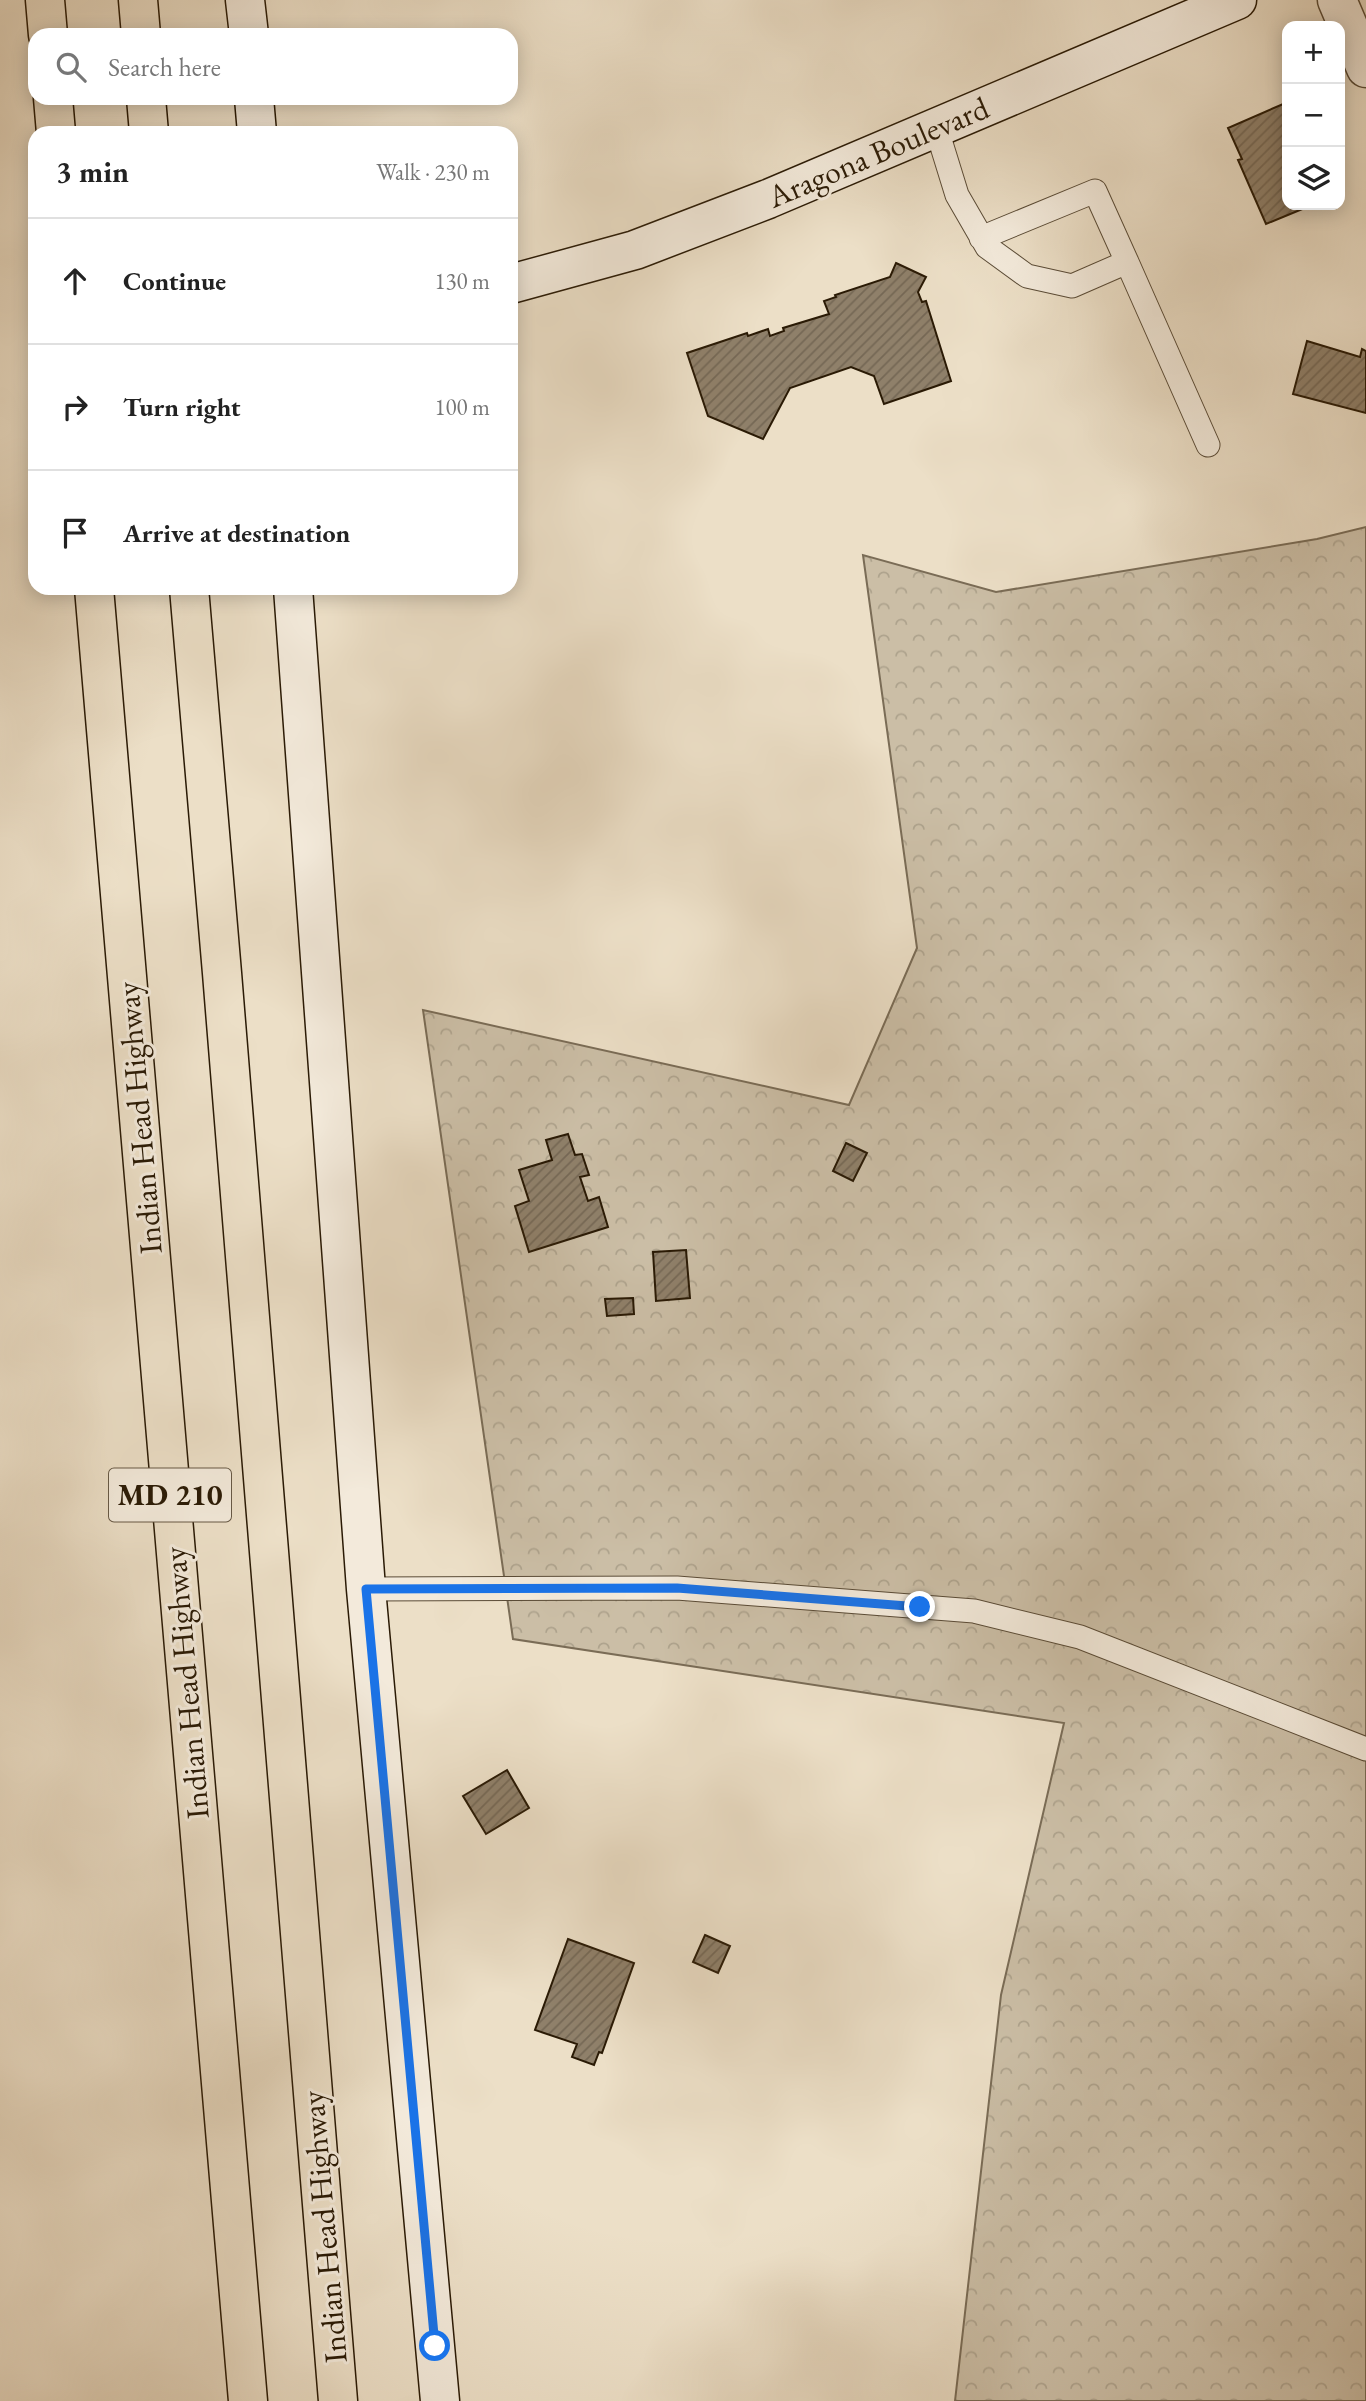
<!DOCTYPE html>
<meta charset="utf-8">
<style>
body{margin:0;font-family:"EB Garamond",serif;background:#f6f6f6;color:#222}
.controls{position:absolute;right:21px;top:21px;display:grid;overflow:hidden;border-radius:14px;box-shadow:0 4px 18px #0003}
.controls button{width:63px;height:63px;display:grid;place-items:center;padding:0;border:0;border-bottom:2px solid #e0e0e0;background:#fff;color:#222;font:35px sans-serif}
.stop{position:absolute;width:21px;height:21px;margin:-16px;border:5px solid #1a73e8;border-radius:50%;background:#fff}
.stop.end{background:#1a73e8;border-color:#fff;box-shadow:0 2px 7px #0008}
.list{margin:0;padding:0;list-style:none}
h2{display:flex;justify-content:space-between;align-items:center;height:91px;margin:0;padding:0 28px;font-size:30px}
h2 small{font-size:23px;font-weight:400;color:#767676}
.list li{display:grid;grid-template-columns:46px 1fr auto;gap:21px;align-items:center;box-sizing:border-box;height:126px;padding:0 28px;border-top:2px solid #e0e0e0}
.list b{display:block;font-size:26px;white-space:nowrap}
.list em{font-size:23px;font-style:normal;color:#767676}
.icon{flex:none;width:38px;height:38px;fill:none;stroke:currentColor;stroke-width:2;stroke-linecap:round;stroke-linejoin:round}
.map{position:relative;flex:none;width:1366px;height:2401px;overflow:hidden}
.search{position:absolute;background:#fff;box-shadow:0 4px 18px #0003;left:28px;top:28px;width:490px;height:77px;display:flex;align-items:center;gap:18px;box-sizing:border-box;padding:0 24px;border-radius:21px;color:#767676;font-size:26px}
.panel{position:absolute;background:#fff;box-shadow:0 4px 18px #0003;left:28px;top:126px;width:490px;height:469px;border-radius:21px}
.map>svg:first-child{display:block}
.forest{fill:url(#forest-crowns);stroke:#7a6c56;stroke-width:2}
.building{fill:url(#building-hatch);stroke:#2a1a05;stroke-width:2}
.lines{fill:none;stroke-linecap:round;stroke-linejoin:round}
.lane-casing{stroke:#5a4b36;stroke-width:25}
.street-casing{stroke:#5a4b36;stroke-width:41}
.secondary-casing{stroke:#2a1a05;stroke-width:41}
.highway-casing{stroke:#2a1a05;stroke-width:41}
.lane{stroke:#f3eadb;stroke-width:23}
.street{stroke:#f3eadb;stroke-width:38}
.secondary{stroke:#f3eadb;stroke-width:38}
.highway{stroke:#ecdfc7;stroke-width:38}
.route{stroke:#1a73e8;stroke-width:9}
.labels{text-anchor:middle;stroke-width:6;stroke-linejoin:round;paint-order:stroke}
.shield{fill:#f3eadb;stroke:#665845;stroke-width:2}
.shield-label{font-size:30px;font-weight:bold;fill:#2a1a05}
.street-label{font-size:32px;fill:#2a1a05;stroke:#f3eadb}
</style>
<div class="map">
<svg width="1366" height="2401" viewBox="0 0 1366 2401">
<defs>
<pattern id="forest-crowns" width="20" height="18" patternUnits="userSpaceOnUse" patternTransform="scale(1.75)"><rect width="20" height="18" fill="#cbbea6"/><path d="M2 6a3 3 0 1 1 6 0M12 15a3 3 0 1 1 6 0" fill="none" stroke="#aea38d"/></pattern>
<pattern id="building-hatch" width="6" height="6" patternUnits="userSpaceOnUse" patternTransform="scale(1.75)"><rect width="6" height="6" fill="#8f806a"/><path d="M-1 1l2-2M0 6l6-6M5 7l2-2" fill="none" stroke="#756855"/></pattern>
</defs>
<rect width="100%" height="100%" fill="#ecdfc7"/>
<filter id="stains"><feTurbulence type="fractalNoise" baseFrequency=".00286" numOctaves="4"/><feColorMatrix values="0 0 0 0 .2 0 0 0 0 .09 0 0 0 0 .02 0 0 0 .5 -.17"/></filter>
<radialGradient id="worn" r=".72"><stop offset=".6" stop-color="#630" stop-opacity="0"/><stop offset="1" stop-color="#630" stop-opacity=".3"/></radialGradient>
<path class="forest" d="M1366,527V2401H955L1001,1995L1064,1723L513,1639L423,1010L849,1105L917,948L863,555L996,592L1317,539Z"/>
<path class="building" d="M1283,104L1287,113V205H1312L1266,224L1238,160L1242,159L1228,128Z
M896,263L926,277L918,292L922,302L926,301L951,381L884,404L874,376L851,367L790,388L763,439L708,416L687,353L747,333L748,336L768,329L770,336L784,331L783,328L829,314L824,301L836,297L835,295L890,277Z
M1307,341L1360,357L1362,349L1366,351V413L1293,394Z
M568,1134L575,1155L582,1154L589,1175L580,1177L588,1201L599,1197L608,1227L529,1252L515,1206L529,1201L519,1170L552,1160L546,1140Z
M846,1143L867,1153L853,1181L833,1171Z
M686,1250L690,1298L656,1301L653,1252Z
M633,1298L634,1314L607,1316L605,1299Z
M507,1770L529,1808L486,1834L463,1796Z
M705,1935L730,1946L718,1973L693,1962Z
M568,1939L634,1963L602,2053L599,2052L594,2065L572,2057L577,2044L535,2030Z"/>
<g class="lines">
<g class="lane-casing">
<path id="lane" d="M936,127L957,195L987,247L1027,276L1072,286L1127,262L1208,445
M981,238L1095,191L1127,262
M366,1589L677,1588L974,1611L1080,1637L1366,1749"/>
</g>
<g class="street-casing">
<path id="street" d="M1337,0L1366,68"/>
</g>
<g class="secondary-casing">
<path id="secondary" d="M245,0L249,35
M254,98L257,133
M511,284L635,250L768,199L1237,0
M293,588L366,1589L440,2401"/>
</g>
<g class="highway-casing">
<path id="highway" d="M45,0L48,35
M138,0L141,35
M53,98L56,133
M146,98L149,133
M94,588L248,2401
M189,588L222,973L338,2401"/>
</g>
<use href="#lane" class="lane"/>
<use href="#street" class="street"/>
<use href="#secondary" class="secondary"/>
<use href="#highway" class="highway"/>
</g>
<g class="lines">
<path class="route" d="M435,2346L366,1589L677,1588L920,1607"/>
</g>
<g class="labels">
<rect class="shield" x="109" y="1468.5" width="122" height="53" rx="5"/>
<g class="shield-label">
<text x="170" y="1505">MD 210</text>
</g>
<g class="street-label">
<text transform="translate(878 152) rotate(-23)" y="11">Aragona Boulevard</text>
<text transform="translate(139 1118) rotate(-95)" y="11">Indian Head Highway</text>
<text transform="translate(186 1683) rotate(-95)" y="11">Indian Head Highway</text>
<text transform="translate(324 2227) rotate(-95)" y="11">Indian Head Highway</text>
</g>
</g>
<rect width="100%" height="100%" filter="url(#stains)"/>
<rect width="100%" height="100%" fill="url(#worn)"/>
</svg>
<div class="controls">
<button>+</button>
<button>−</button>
<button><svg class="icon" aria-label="layers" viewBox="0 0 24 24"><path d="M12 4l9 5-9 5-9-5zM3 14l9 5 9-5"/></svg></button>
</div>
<div class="stop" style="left:435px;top:2346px"></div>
<div class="stop end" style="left:920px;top:1607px"></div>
<div class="search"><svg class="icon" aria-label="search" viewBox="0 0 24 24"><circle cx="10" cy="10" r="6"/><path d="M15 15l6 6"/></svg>Search here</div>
<section class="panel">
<h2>3 min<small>Walk · 230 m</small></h2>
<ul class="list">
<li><svg class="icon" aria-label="ahead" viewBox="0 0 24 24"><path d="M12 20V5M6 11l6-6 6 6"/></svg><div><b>Continue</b></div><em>130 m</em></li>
<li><svg class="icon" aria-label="right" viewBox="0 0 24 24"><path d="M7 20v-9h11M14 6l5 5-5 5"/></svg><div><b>Turn right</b></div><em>100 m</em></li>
<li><svg class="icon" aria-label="arrive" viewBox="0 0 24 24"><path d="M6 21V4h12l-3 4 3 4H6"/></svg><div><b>Arrive at destination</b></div></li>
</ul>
</section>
</div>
